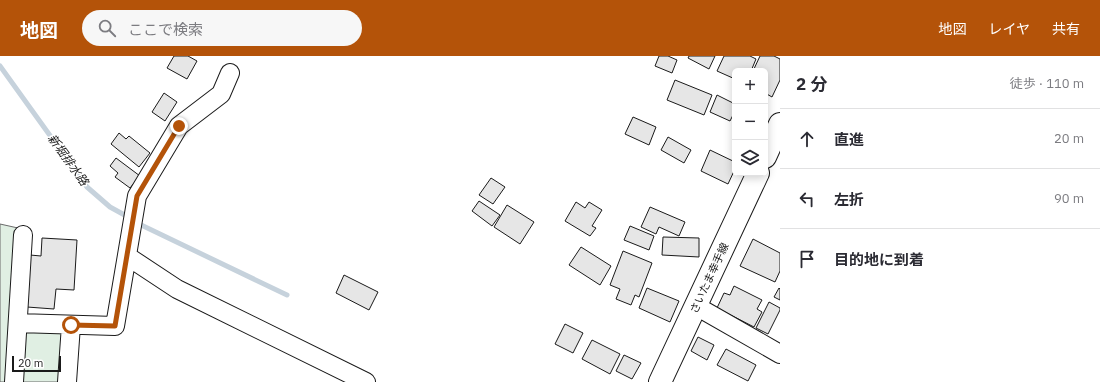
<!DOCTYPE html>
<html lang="ja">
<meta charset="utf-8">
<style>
body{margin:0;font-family:"IBM Plex Sans","Noto Sans JP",sans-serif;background:#f7f7f7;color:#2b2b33}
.controls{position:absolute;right:12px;top:12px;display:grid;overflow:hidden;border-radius:6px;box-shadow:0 2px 10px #0003}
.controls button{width:36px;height:36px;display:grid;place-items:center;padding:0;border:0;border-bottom:1px solid #e1e1e2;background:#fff;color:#2b2b33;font:20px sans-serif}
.scale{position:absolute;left:12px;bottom:10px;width:49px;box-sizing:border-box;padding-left:4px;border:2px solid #1a1a1a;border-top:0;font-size:11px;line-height:14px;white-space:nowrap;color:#1a1a1a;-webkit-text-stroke:3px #fff;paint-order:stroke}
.stop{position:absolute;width:12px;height:12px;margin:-9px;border:3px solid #b45309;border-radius:50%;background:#fff}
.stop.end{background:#b45309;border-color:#fff;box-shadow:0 1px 4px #0008}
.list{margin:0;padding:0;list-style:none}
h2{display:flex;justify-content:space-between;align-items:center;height:52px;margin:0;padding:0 16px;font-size:17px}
h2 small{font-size:13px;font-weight:400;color:#7c7c81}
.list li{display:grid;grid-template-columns:26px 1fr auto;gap:12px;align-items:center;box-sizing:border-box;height:60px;padding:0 16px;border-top:1px solid #e1e1e2}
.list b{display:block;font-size:15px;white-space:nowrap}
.list em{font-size:13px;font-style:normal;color:#7c7c81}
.icon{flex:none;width:22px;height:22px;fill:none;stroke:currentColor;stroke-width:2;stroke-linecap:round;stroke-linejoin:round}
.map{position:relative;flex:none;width:780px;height:326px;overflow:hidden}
header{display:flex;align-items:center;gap:24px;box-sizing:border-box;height:56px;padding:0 20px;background:#b45309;color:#fff}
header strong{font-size:19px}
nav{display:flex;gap:22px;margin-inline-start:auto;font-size:14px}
.search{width:280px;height:36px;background:#f7f7f7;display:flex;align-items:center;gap:10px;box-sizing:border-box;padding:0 14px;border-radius:22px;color:#7c7c81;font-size:15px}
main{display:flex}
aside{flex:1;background:#fff}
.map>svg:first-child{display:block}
.green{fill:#e0efe3;stroke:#6a6a6a}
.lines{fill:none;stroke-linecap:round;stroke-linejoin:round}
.stream{stroke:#c6d2dc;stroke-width:5}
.building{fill:#e6e6e6;stroke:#1a1a1a}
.minor-casing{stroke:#1a1a1a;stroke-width:20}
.major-casing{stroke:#1a1a1a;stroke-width:24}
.minor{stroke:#fff;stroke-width:18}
.major{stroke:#fff;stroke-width:22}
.route{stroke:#b45309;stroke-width:5}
.labels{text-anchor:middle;stroke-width:3;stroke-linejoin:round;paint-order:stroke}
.street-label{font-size:11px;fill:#1a1a1a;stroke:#fff}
.water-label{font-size:12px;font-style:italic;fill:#1a1a1a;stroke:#fff}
</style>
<header>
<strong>地図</strong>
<div class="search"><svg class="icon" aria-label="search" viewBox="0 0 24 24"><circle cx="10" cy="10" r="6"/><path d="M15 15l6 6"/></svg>ここで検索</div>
<nav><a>地図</a><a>レイヤ</a><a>共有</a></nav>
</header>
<main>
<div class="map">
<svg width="780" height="326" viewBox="0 0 780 326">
<rect width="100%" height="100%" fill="#fff"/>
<path class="green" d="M0,168L27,174L22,273L74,274L71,326H0Z"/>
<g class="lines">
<path class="stream" d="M0,10L87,131L110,151L130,162
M137,167L287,239"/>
</g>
<path class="building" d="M174,0H188L197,5L187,23L167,12Z
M659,0H668L677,4L672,17L655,10Z
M689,0H715L709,13L688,2Z
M724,0H750L756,3L751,15H735V23L717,15Z
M760,0H774L780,3V24L772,41L765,37V15H753Z
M675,24L712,39L704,59L667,44Z
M164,37L177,46L165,65L152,56Z
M717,39L735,48V55L730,65L710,56Z
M633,61L656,71L649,89L625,78Z
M119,77L126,83L129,80L150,97L139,111L111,88Z
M668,81L691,94L684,107L661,94Z
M710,94L735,106V113L728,128L701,115Z
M116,102L140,120L130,132L115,121L118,117L110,110Z
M491,122L505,131L493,148L479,139Z
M479,145L500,159L492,170L472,155Z
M576,146L585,152L589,146L602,154L592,170L596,172L590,180L565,165Z
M507,149L534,166L520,188L494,171Z
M650,151L685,166L679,180L659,171L656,178L641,171Z
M630,170L654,180L649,194L624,184Z
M663,181L699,182V201L662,199Z
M42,182L77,184L74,234L56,233L54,253L27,251L30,199L41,200Z
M753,183L780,197V215L775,226L740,210Z
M581,191L611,210L600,229L569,209Z
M623,195L652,207L639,241L635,239L631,249L616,243L620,233L610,229Z
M344,219L378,236L369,254L336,237Z
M734,230L762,244L757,253L762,256L754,271L717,252L724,237L730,239Z
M647,232L679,245L670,266L639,252Z
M779,232L780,233V244L774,241Z
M769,246L780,252V254L768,278L756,272Z
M565,268L583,277L573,297L555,288Z
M698,281L714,289L707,304L691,295Z
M592,284L620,298L610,318L582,303Z
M726,293L756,309L748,325L717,309Z
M624,299L641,307L632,323L616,315Z"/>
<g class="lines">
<g class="minor-casing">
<path id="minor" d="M127,200L177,233L366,326
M696,250L780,298
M18,267L115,270L137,140L179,70L221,38L230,17
M14,326L23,179
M67,326L71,269"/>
</g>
<g class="major-casing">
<path id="major" d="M765,101L780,68
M660,326L758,117"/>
</g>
<use href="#minor" class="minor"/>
<use href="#major" class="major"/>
</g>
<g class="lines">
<path class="route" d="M71,269L115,270L137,140L179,70"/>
</g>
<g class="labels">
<g class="street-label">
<text transform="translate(709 222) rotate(-65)" y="4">さいたま幸手線</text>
</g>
<g class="water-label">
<text transform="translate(68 104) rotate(54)" y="4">新堀排水路</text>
</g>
</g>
</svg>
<div class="controls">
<button>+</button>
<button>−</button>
<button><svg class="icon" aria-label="layers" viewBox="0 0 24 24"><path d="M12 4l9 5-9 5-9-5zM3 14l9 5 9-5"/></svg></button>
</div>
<div class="scale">20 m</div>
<div class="stop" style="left:71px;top:269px"></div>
<div class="stop end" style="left:179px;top:70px"></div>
</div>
<aside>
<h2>2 分<small>徒歩 · 110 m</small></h2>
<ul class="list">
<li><svg class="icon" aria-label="ahead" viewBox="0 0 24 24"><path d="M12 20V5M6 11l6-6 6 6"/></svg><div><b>直進</b></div><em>20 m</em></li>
<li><svg class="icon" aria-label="left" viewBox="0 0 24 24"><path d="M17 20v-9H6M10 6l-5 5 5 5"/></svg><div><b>左折</b></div><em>90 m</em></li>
<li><svg class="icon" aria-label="arrive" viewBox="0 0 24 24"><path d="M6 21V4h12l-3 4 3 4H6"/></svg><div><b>目的地に到着</b></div></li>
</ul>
</aside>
</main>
